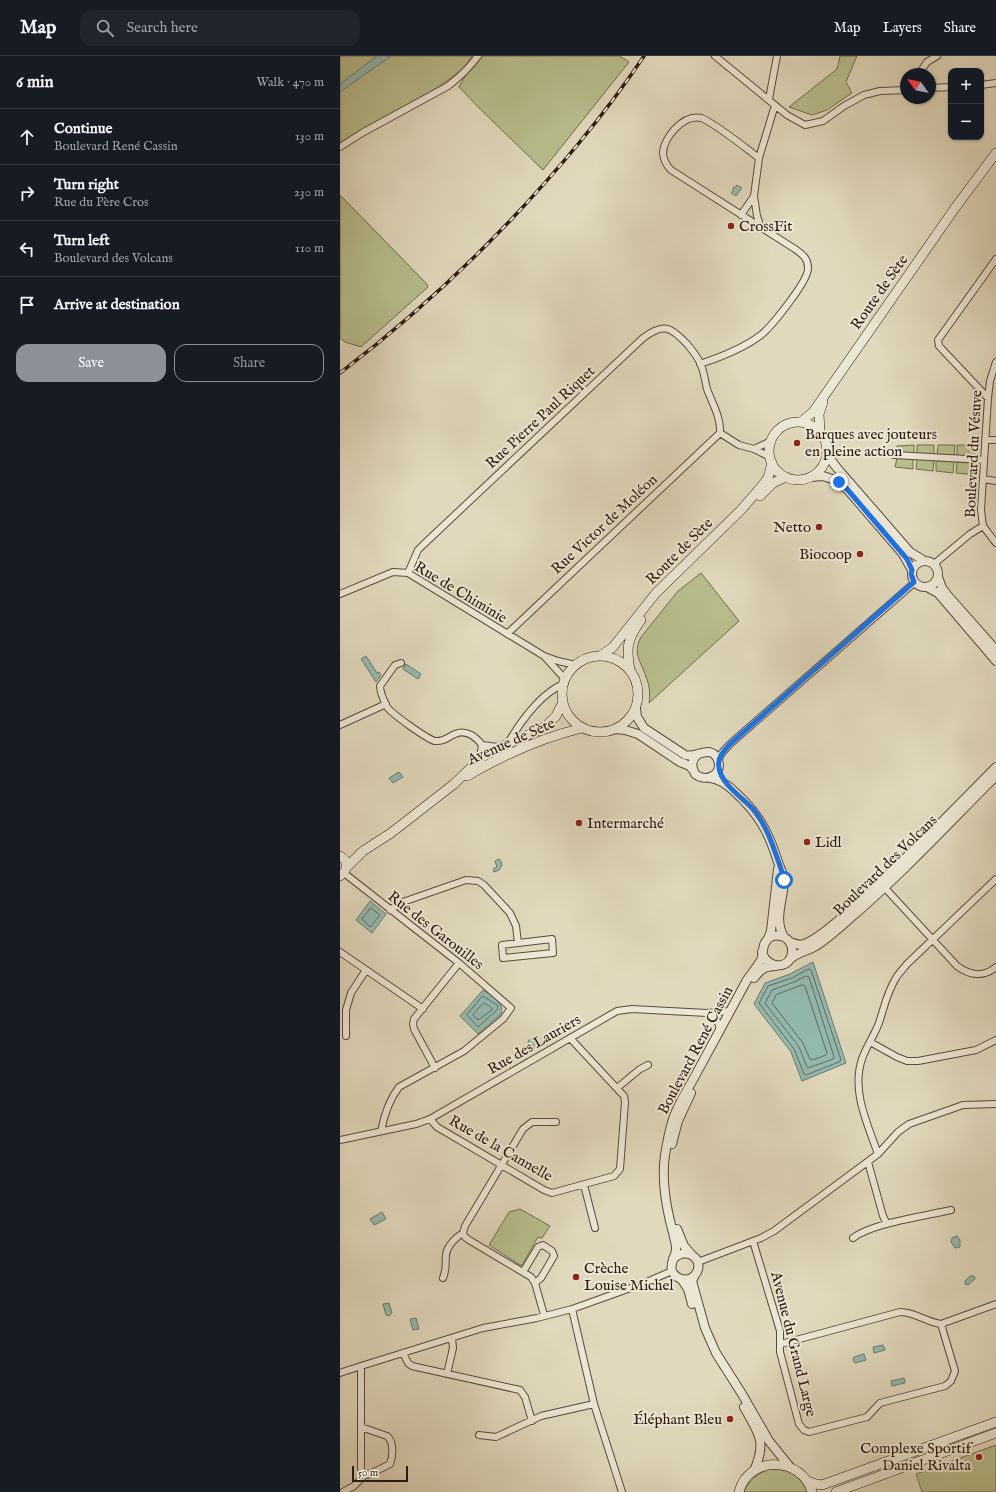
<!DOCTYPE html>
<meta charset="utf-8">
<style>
body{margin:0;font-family:"IM FELL English",serif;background:#20242c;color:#f1f3f6}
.controls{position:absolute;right:12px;top:12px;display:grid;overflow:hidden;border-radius:8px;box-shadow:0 1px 3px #0004}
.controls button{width:36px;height:36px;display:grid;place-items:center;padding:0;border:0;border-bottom:1px solid #363941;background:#171b24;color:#f1f3f6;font:20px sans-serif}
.compass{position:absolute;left:560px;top:12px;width:36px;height:36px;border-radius:50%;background:#171b24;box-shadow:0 1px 3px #0004;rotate:303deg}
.scale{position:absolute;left:12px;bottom:10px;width:56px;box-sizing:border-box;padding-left:4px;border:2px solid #2e1b11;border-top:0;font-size:11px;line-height:14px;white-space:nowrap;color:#2e1b11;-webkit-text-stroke:3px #ece6d4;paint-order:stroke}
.stop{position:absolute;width:12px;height:12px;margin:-9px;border:3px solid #1a73e8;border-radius:50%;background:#fff}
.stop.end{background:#1a73e8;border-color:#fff;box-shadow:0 1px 4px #0008}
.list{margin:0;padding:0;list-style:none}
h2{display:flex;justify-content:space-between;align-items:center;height:52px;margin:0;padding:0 16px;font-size:17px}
h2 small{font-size:13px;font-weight:400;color:#9ea1a6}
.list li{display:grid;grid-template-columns:26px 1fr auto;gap:12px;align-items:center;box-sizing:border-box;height:56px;padding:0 16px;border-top:1px solid #363941}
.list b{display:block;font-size:15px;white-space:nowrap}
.list p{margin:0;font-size:13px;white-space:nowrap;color:#9ea1a6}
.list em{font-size:13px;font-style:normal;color:#9ea1a6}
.actions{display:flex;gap:8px;padding:12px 16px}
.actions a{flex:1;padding:9px 0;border:1px solid #8c9099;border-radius:12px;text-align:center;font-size:14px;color:#8c9099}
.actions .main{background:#8c9099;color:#fff}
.icon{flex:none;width:22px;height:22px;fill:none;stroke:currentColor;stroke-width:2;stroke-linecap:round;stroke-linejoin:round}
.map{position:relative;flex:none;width:656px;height:1436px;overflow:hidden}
header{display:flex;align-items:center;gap:24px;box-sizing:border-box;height:56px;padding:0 20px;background:#171b24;border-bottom:1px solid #363941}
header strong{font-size:19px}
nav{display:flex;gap:22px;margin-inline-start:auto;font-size:14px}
.search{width:280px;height:36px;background:#20242c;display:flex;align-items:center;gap:10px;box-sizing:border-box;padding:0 14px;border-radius:12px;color:#9ea1a6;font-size:15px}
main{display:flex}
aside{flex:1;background:#171b24}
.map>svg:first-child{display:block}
.green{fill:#b8be8d;stroke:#736c4f}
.water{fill:#94bab0;stroke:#6b7a70}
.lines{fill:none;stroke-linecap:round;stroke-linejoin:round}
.shore{stroke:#616a60;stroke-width:1}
.minor-casing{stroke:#5b4a3c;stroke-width:8}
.tertiary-casing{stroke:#5b4a3c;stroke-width:10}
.secondary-casing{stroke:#2e1b11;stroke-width:10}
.minor{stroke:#ece6d4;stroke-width:6}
.tertiary{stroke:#ece6d4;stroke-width:8}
.secondary{stroke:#ece6d4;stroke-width:9}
.rail-casing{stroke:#2e1b11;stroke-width:3.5}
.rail{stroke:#ece6d4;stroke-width:2;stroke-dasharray:6;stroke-linecap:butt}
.route{stroke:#1a73e8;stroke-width:5}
.poi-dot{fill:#8f2418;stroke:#ece6d4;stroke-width:1.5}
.labels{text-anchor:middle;stroke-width:4;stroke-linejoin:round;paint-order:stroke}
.poi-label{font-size:15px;fill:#2e1b11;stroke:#ece6d4;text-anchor:start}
.street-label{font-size:15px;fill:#2e1b11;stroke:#ece6d4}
</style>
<header>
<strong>Map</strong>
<div class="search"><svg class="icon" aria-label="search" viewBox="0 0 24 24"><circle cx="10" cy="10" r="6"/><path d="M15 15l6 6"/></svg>Search here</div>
<nav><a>Map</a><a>Layers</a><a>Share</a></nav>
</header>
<main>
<aside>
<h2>6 min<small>Walk · 470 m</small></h2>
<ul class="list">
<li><svg class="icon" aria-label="ahead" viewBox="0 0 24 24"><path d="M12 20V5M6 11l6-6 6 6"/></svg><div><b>Continue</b><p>Boulevard René Cassin</p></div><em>130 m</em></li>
<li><svg class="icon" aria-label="right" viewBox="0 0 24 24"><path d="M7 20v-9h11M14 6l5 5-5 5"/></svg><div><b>Turn right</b><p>Rue du Père Cros</p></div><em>230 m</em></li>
<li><svg class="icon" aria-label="left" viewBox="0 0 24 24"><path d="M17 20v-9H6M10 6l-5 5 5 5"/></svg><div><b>Turn left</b><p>Boulevard des Volcans</p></div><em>110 m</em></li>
<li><svg class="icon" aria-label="arrive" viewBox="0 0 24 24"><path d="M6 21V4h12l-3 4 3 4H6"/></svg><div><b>Arrive at destination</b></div></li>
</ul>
<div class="actions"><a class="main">Save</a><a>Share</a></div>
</aside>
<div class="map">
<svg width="656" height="1436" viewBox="0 0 656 1436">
<rect width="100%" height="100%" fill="#e1d9bd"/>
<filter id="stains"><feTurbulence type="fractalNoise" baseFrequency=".005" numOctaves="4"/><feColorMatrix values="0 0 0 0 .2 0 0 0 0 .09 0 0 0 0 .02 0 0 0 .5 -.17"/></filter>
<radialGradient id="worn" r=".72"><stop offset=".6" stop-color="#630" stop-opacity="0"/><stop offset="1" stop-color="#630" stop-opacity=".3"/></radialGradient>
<path class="green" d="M0,0H132L123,13L97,32L0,87Z
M142,0H280L289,6L203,114L140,53L119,31L126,19Z
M500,0H517L506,26L512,37L487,54L472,59L449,51L497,13Z
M0,139L86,227L88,231L21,291L5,286L0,282Z
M574,389V398L557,397V390Z
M577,389H594V399L577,398Z
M598,389H615L614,400L597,399Z
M617,389H637L636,401L617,400Z
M557,402L573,403V413L555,411Z
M577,403L594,404L593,415L576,413Z
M596,405H614L613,417L596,415Z
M617,406L636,407L635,419L616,417Z
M361,517L399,565L309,647C310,638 310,630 306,621C301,605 292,598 301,581L338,535Z
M180,1153L210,1170L202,1182L198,1181L182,1209H180L149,1189L169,1156Z
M656,1389V1436H582L576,1418Z
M429,1413C450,1413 459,1418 468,1436H404C408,1424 418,1418 429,1413Z"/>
<path class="water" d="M37,0H51L0,36V28Z
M397,129L402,132L396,140L391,137L393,135V132L395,131Z
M26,600L37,617L39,616L41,619L36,626L21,603Z
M66,608L81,618L78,623L63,613Z
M59,716L63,721L53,727L49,722Z
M159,803L161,805L162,809L159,814L154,816L153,813L157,811L155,805Z
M30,845L46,858L32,877L16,864Z
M473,906L506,1007L462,1025L451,996L414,948L425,927L450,918Z
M143,934C151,940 165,946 161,958L138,978L120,960Z
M192,983L198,990V991L193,994L188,987L189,984Z
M42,1156L46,1163L34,1169L30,1163Z
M617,1180L620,1184V1191L615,1192L611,1186L612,1182Z
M630,1220H634L635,1223L628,1229L625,1228V1225Z
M49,1247L52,1257L49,1260L46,1259L43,1248Z
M76,1262L79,1273L73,1274L70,1263Z
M543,1289L545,1294L534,1297L533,1291Z
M524,1298L526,1304L515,1307L513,1304L514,1301Z
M564,1322L565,1327L552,1330L551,1325Z"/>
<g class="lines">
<path class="shore" d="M31,852L40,859L30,871L22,863Z
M469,913L471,914L501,1004L499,1006L466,1019L464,1018L454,993L419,947L428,930L452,922Z
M466,920L469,921L494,1001L493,1003L468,1012L467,1011L459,991L425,947L432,934L454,926Z
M462,929L465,930L487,997L486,999L472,1004L470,1003L463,987L432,947L436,939Z
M143,940L157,949L158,953L138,971L127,959Z
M144,947L151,951L152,954L138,964L133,959Z"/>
<g class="minor-casing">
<path id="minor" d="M375,0L447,59L465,69L483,65L504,50L524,39L540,35L566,34
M579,18L587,6L597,0
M641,29L656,27
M590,32L611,31
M429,43L437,0
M0,91L22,77L108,30C120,21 129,12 138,0
M401,159L414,140
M421,172L417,160L414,140L419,102L435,49
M656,306L650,325L648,342L641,454L643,470L656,487
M360,308C381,301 404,292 421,279C432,270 469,224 468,212C468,202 462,198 455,193L331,114C327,110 324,105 323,98C323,82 343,58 361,62C372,65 407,93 419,102
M648,342L599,290L598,284L656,203
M380,377L399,389L414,393L430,401
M645,384H656
M414,393L431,385
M554,399L644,404
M643,423L656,425
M594,508L630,478L643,470
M68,517L78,494L84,488L303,282C323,267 330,270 347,288C352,294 358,301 361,309C364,316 365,325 367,333C372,347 381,361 380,377L167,578
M0,538L53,516L68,517L204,600L218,605L236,609
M205,601L225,623
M61,607L55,609L40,630C40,637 44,645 47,651C52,658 87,683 95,685C104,686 108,681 115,678C126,673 136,681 142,689L140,703
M0,669L46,648
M168,687C181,665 199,639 223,628
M142,689L158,691
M378,706L381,698L390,688L574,527
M4,817L119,907L171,952L163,963L124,995L59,1031C49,1044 44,1060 41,1075
M545,832L617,910C629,919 643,922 656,911
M50,854L60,847L126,824L138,825L144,829L170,857L176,870L178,887
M212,883L213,897L163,902L162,889Z
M0,896L83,953
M367,957C373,961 379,965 380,973
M6,980V954L11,937L26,914
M530,986L557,1001L567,1005H578L636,994L656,984
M95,1012L74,973L73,968L74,963L119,907
M277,1032L300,1013L308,1009
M90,1063L97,1071L204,1134L212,1137L274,1120L280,1113L285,1046L284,1040L230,982
M0,1084L76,1068L90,1063L277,955L292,953L367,957L390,955
M538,1098C528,1069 511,1035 522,1003C526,991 534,980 539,967C544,952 547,936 556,922C559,917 564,912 567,908L656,823
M528,1106L543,1160L547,1168
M244,1129L255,1172
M123,1177L125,1181L129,1184L191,1221L195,1227L204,1259
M513,1182C533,1167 585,1160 611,1154
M413,1185L440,1275V1296L459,1368L464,1374L469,1376L527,1361L540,1347L605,1330L611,1325L615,1315L601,1268C586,1266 575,1256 560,1256L441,1288
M358,1206L421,1182L434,1175L538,1098L558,1076L569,1068L623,1049L656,1048
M183,1216L198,1191L203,1189L212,1195L214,1200L201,1222L195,1227
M103,1222C107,1212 105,1209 106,1199C107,1190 116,1181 123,1177L125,1170L183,1073L192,1066H216
M232,1253L254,1348L282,1436
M601,1268L656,1248
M63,1297L68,1307L72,1310L180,1334L185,1341L192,1365
M21,1310V1412L22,1416L25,1419L30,1418L50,1408C53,1401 54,1385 47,1380L21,1371
M0,1317L21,1310L143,1272L197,1262L232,1253L302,1228L332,1215
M107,1318L113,1292L112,1282
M139,1379L156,1381L201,1360L254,1348
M3,1436L14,1430L25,1419"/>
</g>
<g class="tertiary-casing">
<path id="tertiary" d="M487,393L491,404L497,412L570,496L583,504
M470,421L483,420L492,423L507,433L563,498L572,514
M572 518a13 13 0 1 1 26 0a13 13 0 1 1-26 0Z
M598,521L602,532L609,541L656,594
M587,531L598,537L656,605
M296,652L297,661L304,672L345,699C356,703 371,687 378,704C383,719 366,727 355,718C351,710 351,704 358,698
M275,673L285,674L298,678L340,706L350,710L352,713
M370,722C380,723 389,730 396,737C419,758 429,777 438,806C440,812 443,817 444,824C444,843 433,863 444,881
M428,883L431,875L438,813
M450,886C455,888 459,890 464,888C478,884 501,862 513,852C562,807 609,759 656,711
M449,904C459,895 466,896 476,890C487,883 497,874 507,865C560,820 607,769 656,720
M414,922C421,913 425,910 436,910
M332,1088L338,1065L351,1037
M337,1173L344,1190L351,1198
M333,1203C349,1188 367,1207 354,1220C348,1226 336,1224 332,1215C329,1207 337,1199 336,1191C335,1182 332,1174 330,1165C325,1144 322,1120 325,1099C327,1087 329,1075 333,1063C338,1048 347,1035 355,1020C372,988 390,956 407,924C411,918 417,911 421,904C424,897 421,888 429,882C436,877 448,880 451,889C452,890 452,893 452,895C452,914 427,914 422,896
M354,1221L352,1225L365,1272L376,1297L402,1338L429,1385L450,1411
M342,1224L348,1233L352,1248
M404,1351C419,1378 427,1385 414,1415"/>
</g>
<g class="secondary-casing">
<path id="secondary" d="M461,366L473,356L615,152L656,97
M429 395a29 29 0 1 1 58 0a29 29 0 1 1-58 0Z
M480,376L479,358L483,346
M420,440L433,427L446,421
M260,600L273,591L316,537L401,454L421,431L428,422L432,407
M222 638a38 38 0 1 1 76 0a38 38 0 1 1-76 0Z
M290,614C286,592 287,583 301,564
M127,720C163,699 201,682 242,672
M0,800C9,805 8,814 0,820
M7,811L23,795L51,777L114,728L142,701L156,693L197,675L207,669L216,660L223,646
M467,1425L476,1428L482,1429L656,1366
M399,1436C408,1399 462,1400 472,1436
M496,1436L656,1377"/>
</g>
<use href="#minor" class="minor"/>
<use href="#tertiary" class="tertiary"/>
<use href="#secondary" class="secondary"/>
<g class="rail-casing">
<path id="rail" d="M0,317C88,250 168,173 239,87C262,59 284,30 304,0"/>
</g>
<use href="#rail" class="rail"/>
</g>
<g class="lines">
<path class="route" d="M444,824C443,818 441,813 439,807C432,787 426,768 412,752C401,740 382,729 379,712C377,701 384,695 390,688L574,526L571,518L572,514L567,503L507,433L499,426"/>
</g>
<g class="poi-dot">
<circle cx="391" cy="170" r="4"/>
<circle cx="457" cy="387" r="4"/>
<circle cx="479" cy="471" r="4"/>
<circle cx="520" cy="498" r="4"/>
<circle cx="239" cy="767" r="4"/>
<circle cx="467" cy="786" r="4"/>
<circle cx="236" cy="1221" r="4"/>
<circle cx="390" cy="1363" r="4"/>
<circle cx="639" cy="1401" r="4"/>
</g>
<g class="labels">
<g class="poi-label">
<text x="399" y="175">CrossFit</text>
<text x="465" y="383">Barques avec jouteurs<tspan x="465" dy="17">en pleine action</tspan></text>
<text x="471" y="476" text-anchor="end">Netto</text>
<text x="512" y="503" text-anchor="end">Biocoop</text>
<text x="247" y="772">Intermarché</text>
<text x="475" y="791">Lidl</text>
<text x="244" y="1217">Crèche<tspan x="244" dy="17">Louise Michel</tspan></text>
<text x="382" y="1368" text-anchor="end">Éléphant Bleu</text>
<text x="631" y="1397" text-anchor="end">Complexe Sportif<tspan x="631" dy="17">Daniel Rivalta</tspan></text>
</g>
<g class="street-label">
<text transform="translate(539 236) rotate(-55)" y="5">Route de Sète</text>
<text transform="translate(200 361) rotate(-43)" y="5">Rue Pierre Paul Riquet</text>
<text transform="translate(633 398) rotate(-87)" y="5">Boulevard du Vésuve</text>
<text transform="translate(264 468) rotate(-43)" y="5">Rue Victor de Moléon</text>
<text transform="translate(339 495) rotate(-45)" y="5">Route de Sète</text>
<text transform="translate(121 536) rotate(31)" y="5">Rue de Chiminie</text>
<text transform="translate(171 685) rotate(-24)" y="5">Avenue de Sète</text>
<text transform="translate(545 809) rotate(-44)" y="5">Boulevard des Volcans</text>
<text transform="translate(96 874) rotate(38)" y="5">Rue des Garouilles</text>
<text transform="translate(194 988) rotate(-30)" y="5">Rue des Lauriers</text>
<text transform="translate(355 994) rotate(-62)" y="5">Boulevard René Cassin</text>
<text transform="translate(161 1092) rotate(30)" y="5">Rue de la Cannelle</text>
<text transform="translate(454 1288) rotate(76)" y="5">Avenue du Grand Large</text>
</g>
</g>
<rect width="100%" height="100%" filter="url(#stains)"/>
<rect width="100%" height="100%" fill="url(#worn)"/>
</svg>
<div class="controls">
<button>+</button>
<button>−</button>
</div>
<svg class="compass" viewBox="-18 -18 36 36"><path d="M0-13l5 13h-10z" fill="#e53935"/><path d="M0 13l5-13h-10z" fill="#9ea1a6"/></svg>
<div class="scale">50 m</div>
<div class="stop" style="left:444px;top:824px"></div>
<div class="stop end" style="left:499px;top:426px"></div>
</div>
</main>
